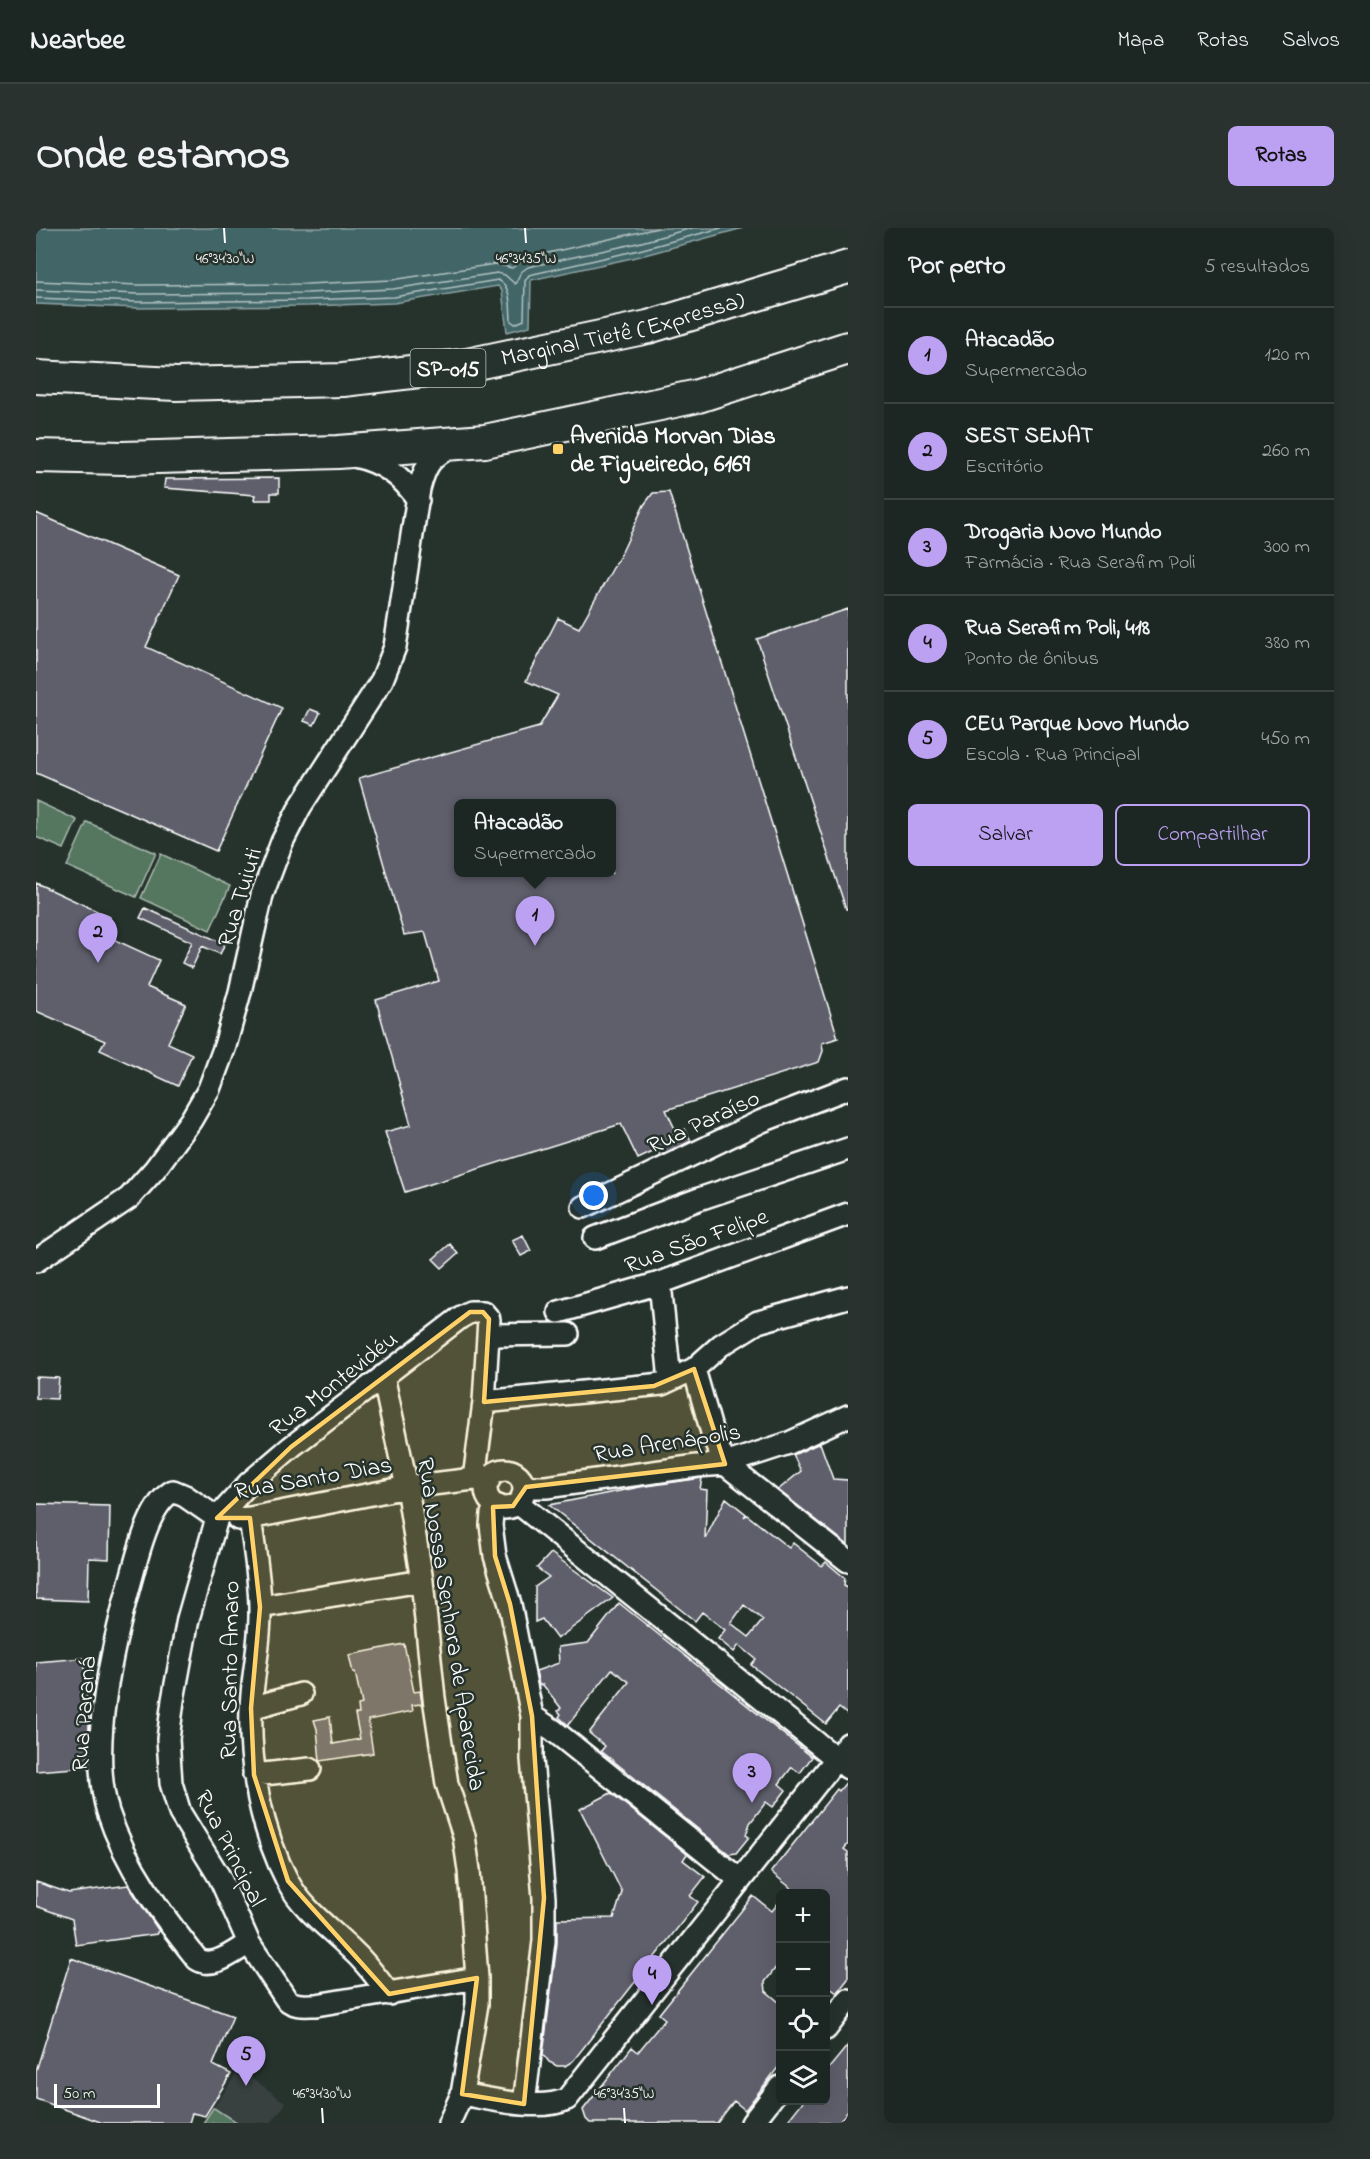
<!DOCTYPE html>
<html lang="pt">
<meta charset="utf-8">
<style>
body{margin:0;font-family:"Indie Flower",sans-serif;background:#29322f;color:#f1f3f6}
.controls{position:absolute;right:18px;bottom:18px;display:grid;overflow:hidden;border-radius:9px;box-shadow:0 6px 24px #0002}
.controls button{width:54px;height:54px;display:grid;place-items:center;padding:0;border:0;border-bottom:2px solid #3a4340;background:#1c2622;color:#f1f3f6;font:30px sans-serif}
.scale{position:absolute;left:18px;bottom:15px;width:106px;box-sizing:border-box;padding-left:6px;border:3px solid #fff;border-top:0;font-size:16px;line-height:21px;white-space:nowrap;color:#fff;-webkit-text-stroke:4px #26332d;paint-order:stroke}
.you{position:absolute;left:558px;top:968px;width:21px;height:21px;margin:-15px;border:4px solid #fff;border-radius:50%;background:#1a73e8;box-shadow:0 0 0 9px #1a73e833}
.badge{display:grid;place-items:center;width:39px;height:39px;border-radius:50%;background:#bca0f2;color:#111;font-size:20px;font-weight:700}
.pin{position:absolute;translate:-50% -50px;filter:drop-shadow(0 2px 3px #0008)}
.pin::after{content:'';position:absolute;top:32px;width:21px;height:18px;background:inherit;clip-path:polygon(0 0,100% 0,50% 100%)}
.popup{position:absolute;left:418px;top:571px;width:162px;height:78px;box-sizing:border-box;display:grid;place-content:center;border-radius:9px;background:#1c2622;filter:drop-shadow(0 2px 4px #0005);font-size:20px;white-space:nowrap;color:#a0a5a5}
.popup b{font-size:22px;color:#f1f3f6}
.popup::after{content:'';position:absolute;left:50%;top:100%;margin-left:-12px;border:12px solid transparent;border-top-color:#1c2622}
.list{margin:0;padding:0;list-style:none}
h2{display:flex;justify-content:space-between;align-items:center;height:78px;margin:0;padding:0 24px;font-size:26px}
h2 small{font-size:20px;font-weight:400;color:#a0a5a5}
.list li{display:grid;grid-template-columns:39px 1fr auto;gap:18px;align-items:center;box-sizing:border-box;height:96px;padding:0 24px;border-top:2px solid #3a4340}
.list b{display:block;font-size:22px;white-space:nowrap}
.list p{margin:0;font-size:20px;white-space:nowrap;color:#a0a5a5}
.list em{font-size:20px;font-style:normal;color:#a0a5a5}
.actions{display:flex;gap:12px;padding:18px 24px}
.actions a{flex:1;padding:14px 0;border:2px solid #bca0f2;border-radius:9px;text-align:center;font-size:21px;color:#bca0f2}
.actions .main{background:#bca0f2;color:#111}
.icon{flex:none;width:33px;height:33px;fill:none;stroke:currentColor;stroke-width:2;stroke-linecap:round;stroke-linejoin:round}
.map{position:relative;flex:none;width:812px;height:1895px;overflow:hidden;border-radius:9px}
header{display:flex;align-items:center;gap:36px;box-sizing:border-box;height:84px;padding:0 30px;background:#1c2622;border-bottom:2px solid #3a4340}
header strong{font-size:28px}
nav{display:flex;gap:33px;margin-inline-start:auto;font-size:21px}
.intro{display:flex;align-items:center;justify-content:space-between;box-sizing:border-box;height:144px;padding:0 36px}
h1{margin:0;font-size:42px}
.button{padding:15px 27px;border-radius:9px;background:#bca0f2;color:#111;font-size:21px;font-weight:700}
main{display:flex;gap:36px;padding:0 36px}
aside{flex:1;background:#1c2622;border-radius:9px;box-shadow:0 6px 24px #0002}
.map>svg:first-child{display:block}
.built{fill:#374040}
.green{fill:#55765f;stroke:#aabaaf;stroke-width:1.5}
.water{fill:#426667;stroke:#8ea3a4;stroke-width:1.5}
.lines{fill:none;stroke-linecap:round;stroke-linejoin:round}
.shore{stroke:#b3c2c2;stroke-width:1.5}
.building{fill:#5e5f6c;stroke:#fff;stroke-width:1.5;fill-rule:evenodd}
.minor-casing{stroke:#fff;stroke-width:26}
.highway-casing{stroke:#fff;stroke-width:36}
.minor{stroke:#26332d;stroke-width:21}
.highway{stroke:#26332d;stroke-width:32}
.marked{fill:#ffd166;fill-opacity:0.2;stroke:#ffd166;stroke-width:4.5;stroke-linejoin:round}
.ticks{fill:none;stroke:#fff;stroke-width:2}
.poi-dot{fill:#ffd166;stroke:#26332d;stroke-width:2}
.labels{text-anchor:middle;stroke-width:5;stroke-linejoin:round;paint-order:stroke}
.shield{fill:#26332d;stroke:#bec2c0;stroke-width:1.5}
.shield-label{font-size:22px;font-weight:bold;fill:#fff}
.street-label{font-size:24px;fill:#fff;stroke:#26332d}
.poi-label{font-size:24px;font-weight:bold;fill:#fff;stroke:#26332d;text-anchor:start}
.ticks-label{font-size:15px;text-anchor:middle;fill:#fff;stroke:#26332d;stroke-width:5;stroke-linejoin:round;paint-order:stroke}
</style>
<header>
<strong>Nearbee</strong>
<nav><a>Mapa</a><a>Rotas</a><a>Salvos</a></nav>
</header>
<div class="intro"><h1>Onde estamos</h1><a class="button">Rotas</a></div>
<main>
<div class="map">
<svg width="812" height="1895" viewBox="0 0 812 1895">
<rect width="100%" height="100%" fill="#26332d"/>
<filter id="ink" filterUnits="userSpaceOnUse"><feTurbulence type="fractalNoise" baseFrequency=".0167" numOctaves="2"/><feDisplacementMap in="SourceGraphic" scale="12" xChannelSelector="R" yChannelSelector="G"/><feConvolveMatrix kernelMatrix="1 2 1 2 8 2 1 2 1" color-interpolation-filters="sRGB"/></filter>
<g filter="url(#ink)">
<path class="built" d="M204,1841L250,1875L235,1895H167Z"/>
<path class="green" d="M0,573L41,592L28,621L0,609Z
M51,594L120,625L100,669L31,638Z
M125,626L194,658L174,702L105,670Z
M177,1880H178L201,1895H167Z"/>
<path class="water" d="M0,0H707L605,28L495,52L494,98L471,104L466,63L462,58L358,75L272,78L102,80L0,76Z"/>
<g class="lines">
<path class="shore" d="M0,53L103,57L271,56L356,52L459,36L476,40L490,30L622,0
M0,62L103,66L271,65L357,61L461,45L469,47L479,56L485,44L492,39L602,15L656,0
M0,70L102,74L271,72L358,69L462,52C476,58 474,80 475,93L479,96L488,92L489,53L493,47L603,22L685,0"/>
</g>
<path class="building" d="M243,250V265H235V272H218L219,267L128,260L129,251Z
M633,264L802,810L786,815L787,823L783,834L630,882L641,905L649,901L655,913L625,928L621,922L602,931L585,896L369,964L349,904L375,897L340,772L403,753L389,704L368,707L323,550L503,499L522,467L490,453L522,390L543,400L586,324L608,277L617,265ZM423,576H576V645H423Z
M0,285L143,347L110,419L246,480L180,623L0,545Z
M812,381V681H810L721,411Z
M274,481L284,485L278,497L268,493Z
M0,655L74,689L66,706L123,732L111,759L150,776L132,815L156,826L142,858L64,822L69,813L0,783Z
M109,680L189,716L184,726L166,718L156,740L146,735L156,714L104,690Z
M487,1007L495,1023L485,1028L476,1012Z
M414,1016L422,1026L406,1040L397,1031Z
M0,1149L23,1150L21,1171L0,1170Z
M784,1215L797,1251L812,1252V1317L742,1262L765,1243L757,1227Z
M666,1250L664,1261L671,1262L669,1311L690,1270L710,1286L708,1289L711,1287L753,1320L757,1315L786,1338L790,1334L809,1350L808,1357L812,1359V1487L803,1480L790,1496L715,1437L720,1431L703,1417L698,1424L682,1411L689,1402L666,1384L659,1393L513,1277L604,1259ZM708,1377L727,1392L713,1409L695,1395Z
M0,1276L74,1278L73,1331L53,1330L52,1373L0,1371Z
M515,1325L577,1370L521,1411L506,1391L499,1394V1359L513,1349L501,1340Z
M583,1375L776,1529L764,1545L756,1539L743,1556L750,1562L737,1579L730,1574L714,1595L710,1607L713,1609L700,1625L693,1626L565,1523L569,1518L553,1505L593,1454L576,1441L532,1497L523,1489L525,1486L522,1483L525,1480L507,1457H503L500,1443L523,1435L522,1419L552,1415Z
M368,1416L378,1464L384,1463L386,1476L376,1477L377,1483L332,1492L337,1525L284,1533L281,1501L278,1492L294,1489L297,1516L324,1511L319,1486H323L322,1477L326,1476L319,1444L317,1445L313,1427Z
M48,1430L53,1497L52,1539L0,1543V1434Z
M812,1552V1616L808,1621L812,1624V1751L801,1765L789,1756V1665H750L755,1660L735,1644L801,1561L803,1563Z
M575,1565L651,1626L647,1632L669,1649L654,1668L662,1674L537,1833L529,1838H521L513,1834L507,1826L521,1715V1691L578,1690L586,1664L544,1581Z
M0,1654L33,1665L92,1657L123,1703L121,1704V1706L40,1717L36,1691L0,1678Z
M717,1668L736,1683L744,1673V1734L729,1754L730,1763L744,1775V1837L709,1882L698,1873L681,1895H554L550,1891L547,1882L596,1819L602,1824L629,1791L623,1786Z
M35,1730L197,1788L177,1837L195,1846L169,1888L156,1885L153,1895H67L0,1871V1843Z
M812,1817V1883L802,1895H750L768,1872H789V1845Z"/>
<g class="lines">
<g class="minor-casing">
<path id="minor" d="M318,228C347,234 366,248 382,272
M547,979L726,893L812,860
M559,1010L663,971L812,921
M0,1033L93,970L119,941L155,892L173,861L189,818L204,764L226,667L246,614L264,579L346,452L359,419L383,261C390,235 394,230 417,217
M624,1055L634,1152
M523,1084L624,1055L812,986
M453,1107L532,1106
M658,1141L677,1208L689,1236L812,1333
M347,1148L371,1259L386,1353L398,1470L411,1556L428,1608L433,1642L441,1750V1776L426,1866L413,1895
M448,1174L626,1156L658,1141L685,1117L722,1094L812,1069
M450 1261a19 19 0 1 1 38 0a19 19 0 1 1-38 0Z
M438,1251L448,1174L453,1091L447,1084H434L425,1089L255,1219L213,1255L181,1290L152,1391L137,1472L132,1511L135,1555L144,1585L184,1650L213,1715L250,1771C259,1779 269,1777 280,1777L441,1750
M488,1259H510L661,1238L689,1236L753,1215L812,1188
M482,1275L812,1540
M460,1277L456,1286L455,1297L459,1328L474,1376L496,1488V1531L508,1670V1713L488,1876
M181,1290L149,1268L137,1263C113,1276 102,1326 95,1351C77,1416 52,1519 72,1584C90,1639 126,1687 161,1731C177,1742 199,1723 213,1715
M214,1290C218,1320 224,1351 224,1381C225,1415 216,1448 215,1481C213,1538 225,1603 252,1654C267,1682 295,1701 318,1724C331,1736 342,1751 353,1766
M202,1291L214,1290L371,1259L438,1251L453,1252
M224,1379L386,1353
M215,1480L265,1466
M496,1488L517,1502L704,1652
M218,1547L274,1541
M790,1801L812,1772
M426,1866C454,1871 504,1884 531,1871L812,1516
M716,1895L744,1859"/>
</g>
<g class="highway-casing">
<g id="highway">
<path id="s1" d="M0,149L140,156L307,152L426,138L612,99L812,39"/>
<path d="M0,228L87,230L302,224L449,213L662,168L812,120"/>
</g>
</g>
<use href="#minor" class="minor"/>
<use href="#highway" class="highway"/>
</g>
</g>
<path class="marked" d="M434,1084H447L453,1091L448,1174L618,1158L658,1141L689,1236L490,1259L477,1278L457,1279L459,1328L474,1376L496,1488L508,1670L488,1876L426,1866L441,1750L353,1766L252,1653L218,1547L215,1480L224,1379L214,1290H181L255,1219Z"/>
<path class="ticks" d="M188,0L189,15M489,0L490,15M286,1880L287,1895M588,1880L589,1895"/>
<rect class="poi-dot" x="516" y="215" width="12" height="12" rx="3"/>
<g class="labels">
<rect class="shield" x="374.5" y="121" width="75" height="38" rx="4.5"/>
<g class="shield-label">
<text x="412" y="148">SP-015</text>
</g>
<g class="street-label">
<text dy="8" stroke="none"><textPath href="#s1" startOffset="592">Marginal Tietê (Expressa)</textPath></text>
<text transform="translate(203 669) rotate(-73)" y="8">Rua Tuiuti</text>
<text transform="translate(667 893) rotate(-25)" y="8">Rua Paraíso</text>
<text transform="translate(660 1012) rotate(-20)" y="8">Rua São Felipe</text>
<text transform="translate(297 1155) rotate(-38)" y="8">Rua Montevidéu</text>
<text transform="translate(631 1214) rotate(-9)" y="8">Rua Arenápolis</text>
<text transform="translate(277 1249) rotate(-10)" y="8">Rua Santo Dias</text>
<text transform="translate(416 1396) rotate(81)" y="8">Rua Nossa Senhora de Aparecida</text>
<text transform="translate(193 1442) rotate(-89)" y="8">Rua Santo Amaro</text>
<text transform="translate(47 1486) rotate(-86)" y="8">Rua Paraná</text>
<text transform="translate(195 1620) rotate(63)" y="8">Rua Principal</text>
</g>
<g class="poi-label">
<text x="534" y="215">Avenida Morvan Dias<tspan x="534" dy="28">de Figueiredo, 6169</tspan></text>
</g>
</g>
<g class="ticks-label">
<text x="189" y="35">46°34'30"W</text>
<text x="490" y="35">46°34'35"W</text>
<text x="286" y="1870">46°34'30"W</text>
<text x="588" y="1870">46°34'35"W</text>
</g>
</svg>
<div class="controls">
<button>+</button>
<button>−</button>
<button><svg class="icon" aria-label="locate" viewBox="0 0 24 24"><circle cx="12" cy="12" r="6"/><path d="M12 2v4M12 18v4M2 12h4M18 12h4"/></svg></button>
<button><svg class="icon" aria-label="layers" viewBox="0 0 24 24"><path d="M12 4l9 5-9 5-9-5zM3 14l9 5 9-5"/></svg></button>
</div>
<div class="scale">50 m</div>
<div class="you"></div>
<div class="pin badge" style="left:499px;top:718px">1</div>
<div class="popup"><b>Atacadão</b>Supermercado</div>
<div class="pin badge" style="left:62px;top:735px">2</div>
<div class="pin badge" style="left:716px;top:1575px">3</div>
<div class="pin badge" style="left:616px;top:1777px">4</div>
<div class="pin badge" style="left:210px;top:1858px">5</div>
</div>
<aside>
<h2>Por perto<small>5 resultados</small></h2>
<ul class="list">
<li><span class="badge">1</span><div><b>Atacadão</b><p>Supermercado</p></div><em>120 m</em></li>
<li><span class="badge">2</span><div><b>SEST SENAT</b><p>Escritório</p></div><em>260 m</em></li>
<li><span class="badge">3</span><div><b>Drogaria Novo Mundo</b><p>Farmácia · Rua Serafim Poli</p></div><em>300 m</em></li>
<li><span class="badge">4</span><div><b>Rua Serafim Poli, 418</b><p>Ponto de ônibus</p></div><em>380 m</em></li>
<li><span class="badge">5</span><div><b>CEU Parque Novo Mundo</b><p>Escola · Rua Principal</p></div><em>450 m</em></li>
</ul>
<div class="actions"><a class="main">Salvar</a><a>Compartilhar</a></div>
</aside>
</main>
